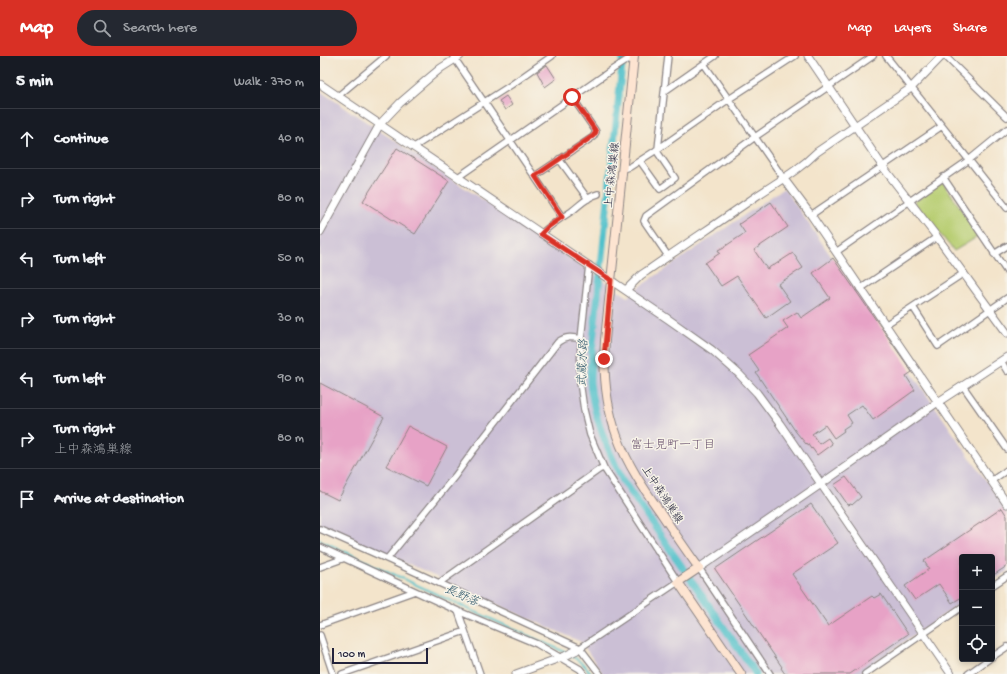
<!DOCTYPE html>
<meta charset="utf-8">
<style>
body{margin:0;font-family:"Gochi Hand","Klee One",sans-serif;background:#242831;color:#f1f3f6}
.controls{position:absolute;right:12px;bottom:12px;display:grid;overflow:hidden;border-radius:4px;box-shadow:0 2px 6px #0003}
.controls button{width:36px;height:36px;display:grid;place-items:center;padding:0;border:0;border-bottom:1px solid #363941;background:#171b24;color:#f1f3f6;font:20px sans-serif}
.scale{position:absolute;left:12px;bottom:10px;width:96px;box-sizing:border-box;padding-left:4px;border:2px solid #22223b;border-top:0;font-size:11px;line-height:14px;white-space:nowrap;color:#22223b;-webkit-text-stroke:3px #f7f3e8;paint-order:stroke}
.stop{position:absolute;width:12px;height:12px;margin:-9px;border:3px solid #d93025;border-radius:50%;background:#fff}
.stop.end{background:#d93025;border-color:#fff;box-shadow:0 1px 4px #0008}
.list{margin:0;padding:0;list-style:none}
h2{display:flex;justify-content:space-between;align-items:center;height:52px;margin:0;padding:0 16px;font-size:17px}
h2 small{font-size:13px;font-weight:400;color:#9ea1a6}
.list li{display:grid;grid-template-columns:26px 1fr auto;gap:12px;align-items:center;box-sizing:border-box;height:60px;padding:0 16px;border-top:1px solid #363941}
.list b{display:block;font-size:15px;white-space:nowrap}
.list p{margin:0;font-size:13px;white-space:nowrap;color:#9ea1a6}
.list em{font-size:13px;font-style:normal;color:#9ea1a6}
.icon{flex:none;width:22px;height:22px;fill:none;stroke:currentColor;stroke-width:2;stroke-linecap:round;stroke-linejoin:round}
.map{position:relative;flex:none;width:687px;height:618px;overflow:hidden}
header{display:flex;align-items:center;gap:24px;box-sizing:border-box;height:56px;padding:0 20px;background:#d93025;color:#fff}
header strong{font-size:19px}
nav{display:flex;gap:22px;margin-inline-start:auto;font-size:14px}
.search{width:280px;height:36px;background:#242831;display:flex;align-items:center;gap:10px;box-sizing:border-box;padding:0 14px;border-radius:22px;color:#9ea1a6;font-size:15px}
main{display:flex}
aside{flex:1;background:#171b24}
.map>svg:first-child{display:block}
.industrial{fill:#cbbfd5}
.green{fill:#b8ce72;stroke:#6d7856}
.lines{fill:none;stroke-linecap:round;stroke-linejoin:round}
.stream{stroke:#53c1cb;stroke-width:2}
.canal{stroke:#53c1cb;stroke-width:7}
.building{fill:#e7a2c6}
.minor-casing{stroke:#8a8383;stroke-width:8}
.tertiary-casing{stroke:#8a8383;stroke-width:9}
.secondary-casing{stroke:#8a8383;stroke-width:10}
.minor{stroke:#fff;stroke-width:5.5}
.tertiary{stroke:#fff;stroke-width:7}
.secondary{stroke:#fde4d1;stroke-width:8}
.route{stroke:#d93025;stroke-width:5}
.labels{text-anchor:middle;stroke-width:3;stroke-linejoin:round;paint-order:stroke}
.street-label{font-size:11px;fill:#22223b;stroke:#f7f3e8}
.water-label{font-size:12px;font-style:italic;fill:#335a6d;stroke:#f7f3e8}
.neighbourhood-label{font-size:12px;fill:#674f6c;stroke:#f7f3e8}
</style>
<header>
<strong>Map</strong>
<div class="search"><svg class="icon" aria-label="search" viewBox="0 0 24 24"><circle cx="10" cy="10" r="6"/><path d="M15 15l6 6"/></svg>Search here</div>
<nav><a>Map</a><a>Layers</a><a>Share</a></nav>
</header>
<main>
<aside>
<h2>5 min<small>Walk · 370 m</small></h2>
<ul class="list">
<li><svg class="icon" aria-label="ahead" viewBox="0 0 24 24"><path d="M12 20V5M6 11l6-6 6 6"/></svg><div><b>Continue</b></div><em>40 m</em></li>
<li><svg class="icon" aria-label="right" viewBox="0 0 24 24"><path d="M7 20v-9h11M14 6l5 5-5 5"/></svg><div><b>Turn right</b></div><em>80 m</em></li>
<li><svg class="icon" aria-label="left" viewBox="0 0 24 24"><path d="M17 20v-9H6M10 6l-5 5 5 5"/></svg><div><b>Turn left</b></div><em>50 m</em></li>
<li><svg class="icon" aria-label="right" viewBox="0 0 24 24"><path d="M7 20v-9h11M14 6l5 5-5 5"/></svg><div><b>Turn right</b></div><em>30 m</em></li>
<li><svg class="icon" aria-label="left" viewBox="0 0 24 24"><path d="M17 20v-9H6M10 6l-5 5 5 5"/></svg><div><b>Turn left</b></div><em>90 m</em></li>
<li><svg class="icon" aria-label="right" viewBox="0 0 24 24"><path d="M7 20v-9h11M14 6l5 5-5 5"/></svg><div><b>Turn right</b><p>上中森鴻巣線</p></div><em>80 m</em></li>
<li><svg class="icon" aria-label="arrive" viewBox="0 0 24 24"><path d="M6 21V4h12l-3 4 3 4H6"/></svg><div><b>Arrive at destination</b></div></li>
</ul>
</aside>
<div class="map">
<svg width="687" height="618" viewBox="0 0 687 618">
<rect width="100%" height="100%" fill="#f7f3e8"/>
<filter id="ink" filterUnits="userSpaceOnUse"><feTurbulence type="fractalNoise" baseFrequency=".025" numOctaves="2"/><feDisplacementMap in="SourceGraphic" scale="8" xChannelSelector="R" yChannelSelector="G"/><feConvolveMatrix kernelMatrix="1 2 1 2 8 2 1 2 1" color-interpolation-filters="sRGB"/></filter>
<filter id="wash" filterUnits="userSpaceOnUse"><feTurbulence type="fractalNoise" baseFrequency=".012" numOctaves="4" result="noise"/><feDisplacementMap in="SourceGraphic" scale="16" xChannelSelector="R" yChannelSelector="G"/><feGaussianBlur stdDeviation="0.9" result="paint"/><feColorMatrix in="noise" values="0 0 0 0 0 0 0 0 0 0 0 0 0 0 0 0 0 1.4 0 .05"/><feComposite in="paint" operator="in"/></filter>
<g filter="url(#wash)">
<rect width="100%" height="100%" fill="#f3e4cb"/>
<path class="industrial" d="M0,35L308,241L318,232L464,132L687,455V515L672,525V501H642V546L538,618H283L261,586L0,469Z"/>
<path class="green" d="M623,126L659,180L634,195L594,146Z"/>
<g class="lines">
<path class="stream" d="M0,484L144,551L247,597
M251,599L264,609L272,618"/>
<path class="canal" d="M303,0L273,286C272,299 270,313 270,326C273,361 288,393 303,425L436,618"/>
</g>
<g id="blocks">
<path class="building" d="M227,9L236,23L225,31L217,16Z
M186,40L192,49L185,54L179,45Z
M77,92L129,125L95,178L43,145Z
M451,146L468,171L434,194L447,213L453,209V210L473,197L483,212L458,228L470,245L446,262L417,220L401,230L385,207L400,197L398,194L404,191L425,177L419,168Z
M513,202L592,316L586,320L595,334L553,364L542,349L527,359L532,367L523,373L524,375L514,382L505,369L492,378L499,388L508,382L512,388L497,399L492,392L491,393L487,387L486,388L476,376L436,317L439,315L428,299L468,272L463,265L477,256L481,262L510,242L493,217Z
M0,327L64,361L18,444L0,435Z
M88,370L127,391L106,430L66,410Z
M526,421L541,441L532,449L531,448L528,449L514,429Z
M491,448L518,487L472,518L508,570L552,540L554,542L561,538L588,578L530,618H465L461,612L462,611L395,513Z
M682,452L687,460V510L672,520V501H642V541L632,547L619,528L595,544L585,530L609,513L604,505Z"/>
</g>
</g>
<g filter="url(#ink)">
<use href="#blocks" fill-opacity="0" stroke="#8a8383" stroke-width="1"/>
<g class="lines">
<g class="minor-casing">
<path id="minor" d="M133,0L242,161
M566,0L622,70
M625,0L687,61
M345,35L395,0
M18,40L66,0
M687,73L649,104L687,152
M94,91L191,29L232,0
M338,93L348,0
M239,103L268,143
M320,105L340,133L355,122L336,94
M303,113L310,111L338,93L409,43L475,0
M215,120L273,81L276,76L275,74L252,41
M138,121L293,13L307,4L314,2
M623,121L687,216
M464,123L435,81L553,0
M491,159L622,70L649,104L516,196
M221,178C230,169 241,162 252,155C260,149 268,140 278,138
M674,198L687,190
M348,200L324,165L326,160L435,81L384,8
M540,233L617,181
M593,251L618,290L687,242
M565,269L644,217
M681,305L687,315
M643,330L687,393
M671,425L687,414
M0,473L67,503L260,592L280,618
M0,491L138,555L217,588L260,613L264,618
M67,503L135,420L154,394L238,286C246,280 253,281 261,283
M0,511L25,502
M379,512L450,618
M119,527L280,413L284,412
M672,530L687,520
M138,555L160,618
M0,569L95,535
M0,579L13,618
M257,594L358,526L284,412L270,379L264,354L260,326L261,283L269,209
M672,601L687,591
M22,618L145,575
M545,618L642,551
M648,618L669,603"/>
</g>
<g class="tertiary-casing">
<path id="tertiary" d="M488,0L563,111L617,181L687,277
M0,28L348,263L392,294L419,318L437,337L460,368L631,618
M464,123L491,159L687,448
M0,176L60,68L80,47L109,22L121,12L140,0
M306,234L321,219L327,215C364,189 401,165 438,139C459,125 479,114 497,96L591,32L622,0
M379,512L501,428L618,346L687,301
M196,618L245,600L257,594"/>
</g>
<g class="secondary-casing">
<path id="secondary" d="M314,0L285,284C283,317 286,350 297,380C307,408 324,433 341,457C353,475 366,494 379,512L358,526L421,618"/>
</g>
<use href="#minor" class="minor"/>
<use href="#tertiary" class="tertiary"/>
<use href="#secondary" class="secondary"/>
</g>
</g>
<g class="lines" filter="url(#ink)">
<path class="route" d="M252,41L275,74L276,76L273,80L215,120L242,161L228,171L221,178L291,224L284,303"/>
</g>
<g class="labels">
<g class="street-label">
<text transform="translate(291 119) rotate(-84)" y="4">上中森鴻巣線</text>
<text transform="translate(343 438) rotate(57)" y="4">上中森鴻巣線</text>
</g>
<g class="water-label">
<text transform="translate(262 307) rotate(-88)" y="4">武蔵水路</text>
<text transform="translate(142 539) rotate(24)" y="4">長野落</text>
</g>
<g class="neighbourhood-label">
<text x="353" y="392">富士見町一丁目</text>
</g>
</g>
</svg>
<div class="controls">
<button>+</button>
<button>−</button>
<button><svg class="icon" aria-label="locate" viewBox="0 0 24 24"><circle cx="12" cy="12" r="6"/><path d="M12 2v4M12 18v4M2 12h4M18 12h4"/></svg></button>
</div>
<div class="scale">100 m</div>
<div class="stop" style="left:252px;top:41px"></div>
<div class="stop end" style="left:284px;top:303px"></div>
</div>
</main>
